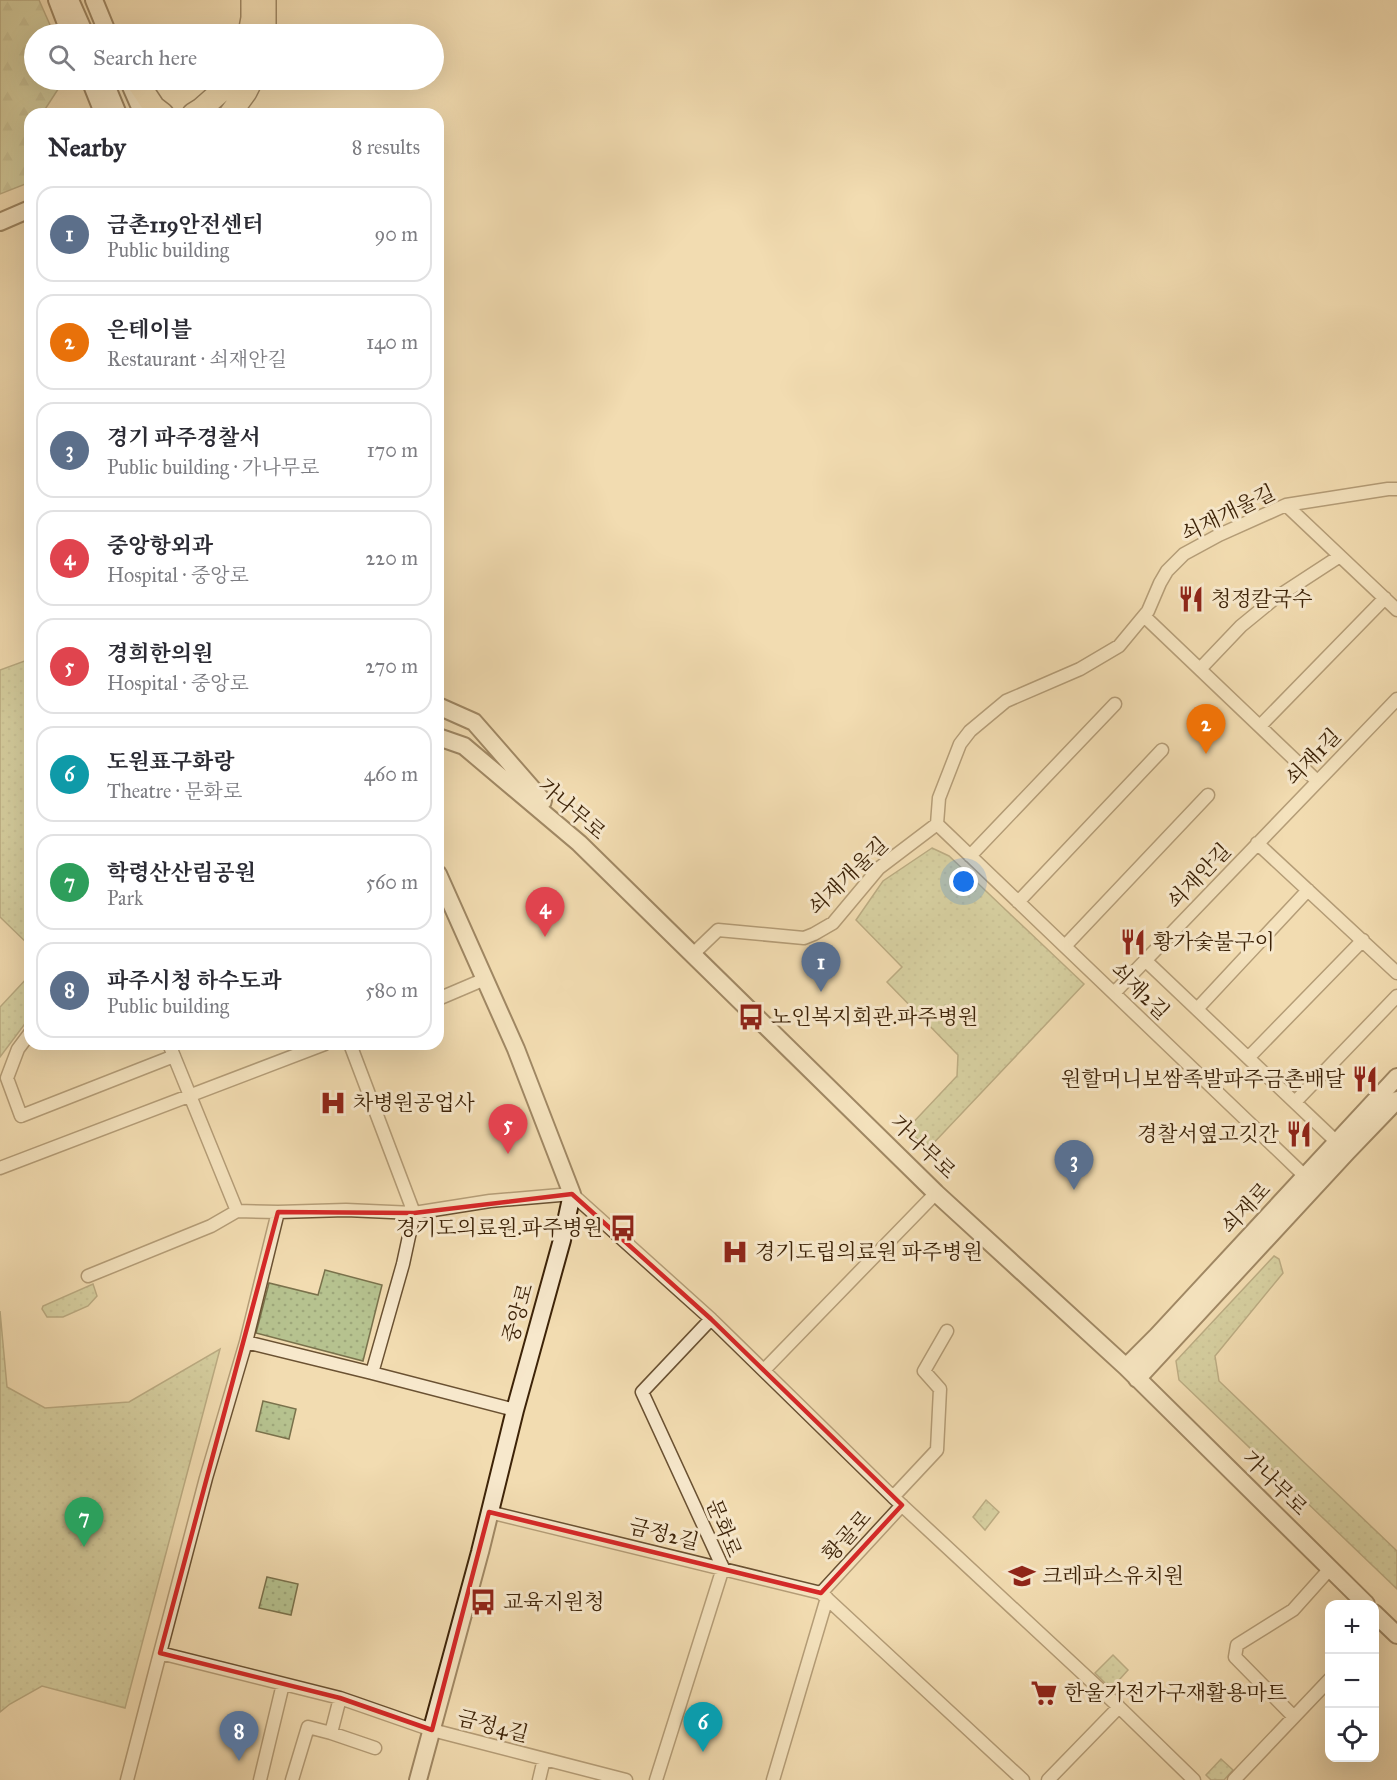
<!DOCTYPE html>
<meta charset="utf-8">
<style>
body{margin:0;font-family:"IM FELL Great Primer","Noto Serif KR",serif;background:#f2f2f3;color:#2b2b33}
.controls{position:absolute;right:18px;bottom:18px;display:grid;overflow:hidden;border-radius:12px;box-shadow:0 6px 24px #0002}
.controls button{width:54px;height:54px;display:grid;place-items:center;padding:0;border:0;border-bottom:2px solid #e1e1e2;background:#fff;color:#2b2b33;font:30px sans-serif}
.you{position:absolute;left:964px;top:882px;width:21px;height:21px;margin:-15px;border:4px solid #fff;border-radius:50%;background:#1a73e8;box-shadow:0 0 0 9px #1a73e833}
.badge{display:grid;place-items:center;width:39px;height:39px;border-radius:50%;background:#0f766e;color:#fff;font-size:20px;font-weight:700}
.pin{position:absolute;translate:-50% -50px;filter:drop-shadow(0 2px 3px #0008)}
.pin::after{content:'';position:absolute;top:32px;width:21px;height:18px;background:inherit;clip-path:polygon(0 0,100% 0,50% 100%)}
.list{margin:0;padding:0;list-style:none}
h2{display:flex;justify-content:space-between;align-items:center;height:78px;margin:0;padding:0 24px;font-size:26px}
h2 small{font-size:20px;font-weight:400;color:#7c7c81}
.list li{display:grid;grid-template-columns:39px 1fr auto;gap:18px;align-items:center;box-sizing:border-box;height:96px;margin:0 12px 12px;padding:0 12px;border:2px solid #e1e1e2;border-radius:18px}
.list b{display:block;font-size:22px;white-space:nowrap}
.list p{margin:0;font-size:20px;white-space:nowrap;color:#7c7c81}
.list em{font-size:20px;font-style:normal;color:#7c7c81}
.icon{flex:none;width:33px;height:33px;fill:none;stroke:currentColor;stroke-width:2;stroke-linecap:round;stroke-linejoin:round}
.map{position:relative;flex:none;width:1397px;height:1780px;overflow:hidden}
.search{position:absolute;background:#fff;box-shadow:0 6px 24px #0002;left:24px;top:24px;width:420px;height:66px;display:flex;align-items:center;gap:15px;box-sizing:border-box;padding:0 21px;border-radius:33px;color:#7c7c81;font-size:22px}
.panel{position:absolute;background:#fff;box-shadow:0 6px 24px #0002;left:24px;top:108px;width:420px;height:942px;border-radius:18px}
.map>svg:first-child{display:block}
.green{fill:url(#green-dots);stroke:#7a724c;stroke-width:1.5}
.forest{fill:url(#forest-firs);stroke:#7a724c;stroke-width:1.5}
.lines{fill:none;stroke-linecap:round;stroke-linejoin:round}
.street-casing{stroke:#6a5132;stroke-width:15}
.secondary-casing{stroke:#3d2308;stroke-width:20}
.highway-casing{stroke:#3d2308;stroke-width:24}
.street{stroke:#f7e8cc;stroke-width:12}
.secondary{stroke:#f7e8cc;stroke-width:16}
.highway{stroke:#f2dcb1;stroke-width:21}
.marked{fill:none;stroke:#d62828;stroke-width:4.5;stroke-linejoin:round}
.labels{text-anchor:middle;stroke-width:6;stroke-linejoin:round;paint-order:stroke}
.street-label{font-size:21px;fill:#3d2308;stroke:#f7e8cc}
.poi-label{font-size:21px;fill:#3d2308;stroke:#f7e8cc;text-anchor:start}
</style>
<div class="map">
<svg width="1397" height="1780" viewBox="0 0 1397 1780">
<defs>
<pattern id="green-dots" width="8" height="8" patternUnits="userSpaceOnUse" patternTransform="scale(1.5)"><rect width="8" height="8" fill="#b6c28f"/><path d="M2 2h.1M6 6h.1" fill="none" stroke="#9da67a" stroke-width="1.8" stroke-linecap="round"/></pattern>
<pattern id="forest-firs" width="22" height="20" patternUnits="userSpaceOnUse" patternTransform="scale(1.5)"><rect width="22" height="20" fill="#b6c28f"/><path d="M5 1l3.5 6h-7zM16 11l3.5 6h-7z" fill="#9da67a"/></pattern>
</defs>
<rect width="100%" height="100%" fill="#f2dcb1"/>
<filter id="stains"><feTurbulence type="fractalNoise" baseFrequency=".00333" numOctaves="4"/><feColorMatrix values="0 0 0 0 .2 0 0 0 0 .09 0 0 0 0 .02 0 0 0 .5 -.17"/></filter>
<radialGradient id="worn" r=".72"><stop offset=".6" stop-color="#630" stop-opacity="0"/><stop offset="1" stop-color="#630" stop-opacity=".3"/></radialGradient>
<path class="green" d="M30,659V946L0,917V670Z
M932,848L949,856L1084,984L928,1149L907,1129L957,1076L958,1055L887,982L902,967L856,920L883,881Z
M30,975V1017L0,1057V1007Z
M1274,1256L1279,1259L1283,1273L1215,1356L1219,1381L1397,1551V1589L1179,1380L1176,1361Z
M325,1270L382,1285L363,1361L256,1333L269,1283L318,1295Z
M93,1284L97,1296L88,1306L63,1317H47L42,1309L43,1306Z
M0,1311L7,1387L45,1408L129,1402L220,1349L125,1708L42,1686L10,1704L0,1712Z
M263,1401L296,1409L289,1439L256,1431Z
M986,1500L999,1512L985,1530L973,1517Z
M267,1577L298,1584L291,1615L259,1608Z
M1113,1655L1128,1670L1111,1689L1095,1673Z
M1221,1759L1233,1770L1224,1780H1211L1206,1775Z"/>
<path class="forest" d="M0,0H39L54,34H34V80H64L42,114H30V172L28,183L0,194Z"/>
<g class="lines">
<g class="street-casing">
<path id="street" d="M1286,505L1397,610
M1144,616L1317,781
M1200,669L1241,626L1274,599L1340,556
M1260,726L1385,598
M937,824L1310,1181
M1257,843L1397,973
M970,856L1115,704
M1018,902L1162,750
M1065,946L1208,795
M693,954L718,930L804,938L814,934L833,923L879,868L937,824L939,798L960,744L970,731L1006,701L1080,669L1119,646L1148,611L1160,583L1167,571L1184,554L1219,535L1286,505L1388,489H1397
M1145,960L1342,1147
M1114,993L1397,699
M438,999L485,979
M1197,1009L1308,890
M30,1033L18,1049L7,1078L21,1116L174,1056
M169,1044L237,1211
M350,1044L414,1213L403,1264L372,1373L515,1410
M1248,1058L1363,940
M1295,1102L1397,996
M0,1168L325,1044
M278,1212L246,1342L206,1478L160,1653L340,1698L432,1730L626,1780
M88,1276L211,1226L237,1211L278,1212L346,1210L414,1213L490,1201L572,1194L711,1319L893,1497L1119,1707L1194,1780
M246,1342L372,1373
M764,1370L936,1193
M893,1497L937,1450L940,1389L924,1371L947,1331
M489,1512L821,1593L1023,1780
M821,1593L902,1505
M340,1698L331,1733L375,1748
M1294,1717L1235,1657L1237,1645L1293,1610L1327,1572
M127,1780L160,1653
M260,1780L283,1684
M292,1780L308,1727L331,1733
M539,1780L544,1759
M656,1780L723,1568L642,1392L711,1319
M773,1780L827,1598
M1048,1780L1119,1707
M1234,1780L1330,1679"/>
</g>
<g class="secondary-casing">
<path id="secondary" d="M57,0L70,34
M70,0L85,34
M94,0L108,34
M90,80L100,105L102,114
M104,80L118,114
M129,82L143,114
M0,222L30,209
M438,706L474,722L543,801
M438,738H441L464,746L579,843L936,1193L1126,1367L1366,1604
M1126,1367L1157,1336L1397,1077
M1137,1379L1347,1152L1397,1100
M1374,1613L1397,1635
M418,1780L480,1552L515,1410L562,1240L572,1194L516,1049L438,874"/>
</g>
<g class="highway-casing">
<path id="highway" d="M249,34L252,18V0
M265,34V0
M136,80L154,107L163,114
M193,114L201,109L226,87
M230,114L246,92L252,80"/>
</g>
<use href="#street" class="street"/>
<use href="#secondary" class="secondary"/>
<use href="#highway" class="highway"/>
</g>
<path d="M0 0H1397V1780H0ZM572,1194L711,1319L902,1505L821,1593L489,1512L432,1730L340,1698L160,1653L278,1212L414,1213Z" fill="#f2dcb1" fill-opacity=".55" fill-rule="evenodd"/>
<path class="marked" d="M572,1194L711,1319L902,1505L821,1593L489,1512L432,1730L340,1698L160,1653L278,1212L414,1213Z"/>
<defs>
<g id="restaurant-bare" transform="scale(2.07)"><path d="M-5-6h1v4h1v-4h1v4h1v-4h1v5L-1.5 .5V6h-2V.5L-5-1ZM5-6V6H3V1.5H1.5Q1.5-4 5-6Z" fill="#8f2418" stroke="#f7e8cc" stroke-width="2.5" paint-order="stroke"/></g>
<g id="bus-bare" transform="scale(2.07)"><path d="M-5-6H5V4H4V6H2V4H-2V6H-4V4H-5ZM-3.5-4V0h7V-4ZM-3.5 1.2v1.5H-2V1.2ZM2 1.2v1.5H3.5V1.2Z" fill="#8f2418" stroke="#f7e8cc" stroke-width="2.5" paint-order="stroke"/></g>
<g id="hospital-bare" transform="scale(2.07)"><path d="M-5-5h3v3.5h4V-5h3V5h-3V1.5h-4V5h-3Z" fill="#8f2418" stroke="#f7e8cc" stroke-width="2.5" paint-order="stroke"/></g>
<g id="school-bare" transform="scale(2.07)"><path d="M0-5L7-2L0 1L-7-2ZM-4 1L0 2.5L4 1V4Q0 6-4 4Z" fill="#8f2418" stroke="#f7e8cc" stroke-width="2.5" paint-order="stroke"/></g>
<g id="supermarket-bare" transform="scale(2.07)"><path d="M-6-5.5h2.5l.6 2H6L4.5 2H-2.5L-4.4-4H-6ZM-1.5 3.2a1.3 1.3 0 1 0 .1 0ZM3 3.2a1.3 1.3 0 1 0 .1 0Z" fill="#8f2418" stroke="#f7e8cc" stroke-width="2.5" paint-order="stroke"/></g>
</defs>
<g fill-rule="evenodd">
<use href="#restaurant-bare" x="1191" y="599"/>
<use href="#restaurant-bare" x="1133" y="942"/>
<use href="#bus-bare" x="751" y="1017"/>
<use href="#restaurant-bare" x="1365" y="1079"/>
<use href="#hospital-bare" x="333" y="1103"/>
<use href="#restaurant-bare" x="1299" y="1134"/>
<use href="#bus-bare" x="623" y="1228"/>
<use href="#hospital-bare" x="735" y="1252"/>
<use href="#school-bare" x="1022" y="1576"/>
<use href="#bus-bare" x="483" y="1602"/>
<use href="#supermarket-bare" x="1044" y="1693"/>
</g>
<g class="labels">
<g class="street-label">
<text transform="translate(1228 513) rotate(-26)" y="7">쇠재개울길</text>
<text transform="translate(1313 757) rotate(-46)" y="7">쇠재1길</text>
<text transform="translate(572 809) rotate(41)" y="7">가나무로</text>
<text transform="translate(848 876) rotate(-44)" y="7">쇠재개울길</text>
<text transform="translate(1199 876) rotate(-46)" y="7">쇠재안길</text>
<text transform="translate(1140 991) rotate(44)" y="7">쇠재2길</text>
<text transform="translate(923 1147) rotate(44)" y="7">가나무로</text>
<text transform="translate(1246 1208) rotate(-47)" y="7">쇠재로</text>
<text transform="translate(518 1313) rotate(-74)" y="7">중앙로</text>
<text transform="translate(1275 1483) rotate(45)" y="7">가나무로</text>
<text transform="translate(724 1528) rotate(68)" y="7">문화로</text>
<text transform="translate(664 1534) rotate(14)" y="7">금정2길</text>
<text transform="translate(847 1536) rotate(-48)" y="7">황골로</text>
<text transform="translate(493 1726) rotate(14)" y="7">금정4길</text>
</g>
<g class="poi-label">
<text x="1211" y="606">청정칼국수</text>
<text x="1153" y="949">황가숯불구이</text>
<text x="771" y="1024">노인복지회관.파주병원</text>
<text x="1345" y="1086" text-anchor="end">원할머니보쌈족발파주금촌배달</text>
<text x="353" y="1110">차병원공업사</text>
<text x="1279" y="1141" text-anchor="end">경찰서옆고깃간</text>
<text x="603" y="1235" text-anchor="end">경기도의료원.파주병원</text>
<text x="755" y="1259">경기도립의료원 파주병원</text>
<text x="1042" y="1583">크레파스유치원</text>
<text x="503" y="1609">교육지원청</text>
<text x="1064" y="1700">한울가전가구재활용마트</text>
</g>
</g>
<rect width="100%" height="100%" filter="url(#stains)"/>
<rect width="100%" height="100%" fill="url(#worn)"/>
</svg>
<div class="controls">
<button>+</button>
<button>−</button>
<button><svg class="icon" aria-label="locate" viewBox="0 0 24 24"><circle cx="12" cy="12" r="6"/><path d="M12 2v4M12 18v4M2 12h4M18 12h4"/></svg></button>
</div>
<div class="you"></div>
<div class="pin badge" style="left:821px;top:992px;background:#5c6f8a">1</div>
<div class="pin badge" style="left:1206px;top:754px;background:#e8710a">2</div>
<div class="pin badge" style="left:1074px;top:1190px;background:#5c6f8a">3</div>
<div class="pin badge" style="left:545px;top:937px;background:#e0444e">4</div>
<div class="pin badge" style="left:508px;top:1154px;background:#e0444e">5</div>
<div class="pin badge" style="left:703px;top:1752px;background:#0f9aa8">6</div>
<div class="pin badge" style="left:84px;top:1547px;background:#2e9e5b">7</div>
<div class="pin badge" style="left:239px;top:1761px;background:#5c6f8a">8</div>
<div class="search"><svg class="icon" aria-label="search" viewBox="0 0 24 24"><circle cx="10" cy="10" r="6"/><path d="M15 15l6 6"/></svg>Search here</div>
<section class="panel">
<h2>Nearby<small>8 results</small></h2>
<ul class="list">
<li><span class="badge" style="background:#5c6f8a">1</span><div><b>금촌119안전센터</b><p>Public building</p></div><em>90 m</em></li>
<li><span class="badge" style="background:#e8710a">2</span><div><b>은테이블</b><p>Restaurant · 쇠재안길</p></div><em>140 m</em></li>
<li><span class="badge" style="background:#5c6f8a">3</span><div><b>경기 파주경찰서</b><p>Public building · 가나무로</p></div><em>170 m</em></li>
<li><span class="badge" style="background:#e0444e">4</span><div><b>중앙항외과</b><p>Hospital · 중앙로</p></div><em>220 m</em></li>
<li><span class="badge" style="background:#e0444e">5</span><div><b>경희한의원</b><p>Hospital · 중앙로</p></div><em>270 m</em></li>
<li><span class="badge" style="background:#0f9aa8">6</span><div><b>도원표구화랑</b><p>Theatre · 문화로</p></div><em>460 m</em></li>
<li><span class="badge" style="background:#2e9e5b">7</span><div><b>학령산산림공원</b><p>Park</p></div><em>560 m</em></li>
<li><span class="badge" style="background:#5c6f8a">8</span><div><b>파주시청 하수도과</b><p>Public building</p></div><em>580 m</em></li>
</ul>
</section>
</div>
